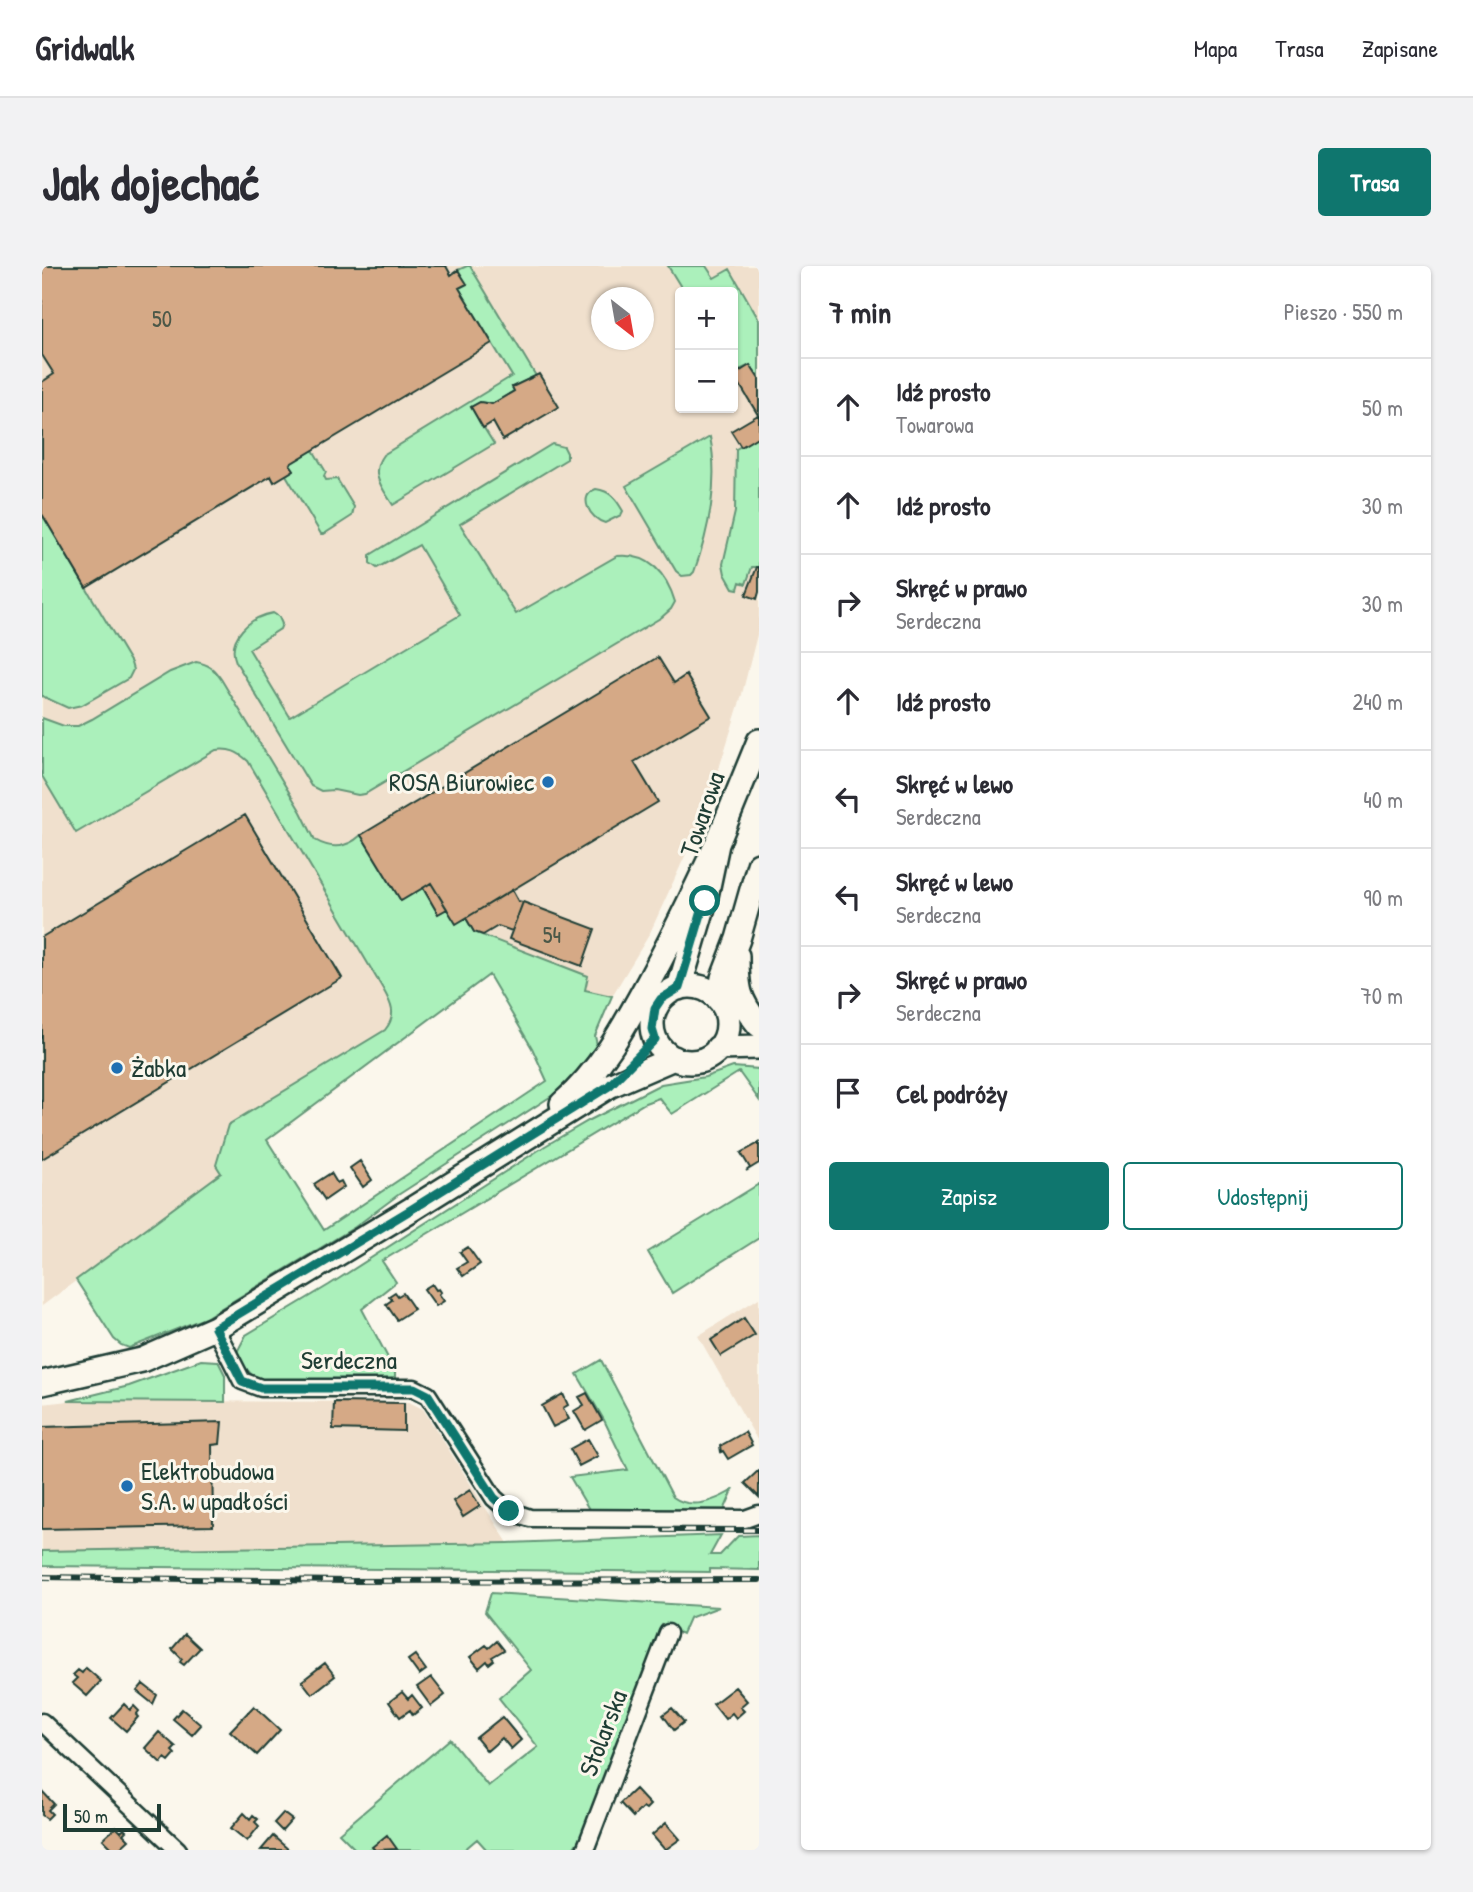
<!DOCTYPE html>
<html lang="pl">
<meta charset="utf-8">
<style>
body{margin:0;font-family:"Patrick Hand",sans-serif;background:#f2f2f3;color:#2b2b33}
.controls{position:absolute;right:21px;top:21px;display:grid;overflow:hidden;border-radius:7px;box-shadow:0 2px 5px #0004}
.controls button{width:63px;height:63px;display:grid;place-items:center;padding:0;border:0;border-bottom:2px solid #e1e1e2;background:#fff;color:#2b2b33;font:35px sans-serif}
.compass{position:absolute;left:549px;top:21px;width:63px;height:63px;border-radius:50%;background:#fff;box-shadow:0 2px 5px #0004;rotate:149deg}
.scale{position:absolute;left:21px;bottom:18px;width:98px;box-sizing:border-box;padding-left:7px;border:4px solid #1f3d34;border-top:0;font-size:19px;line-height:24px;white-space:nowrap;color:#1f3d34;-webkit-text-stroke:5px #fbf7ec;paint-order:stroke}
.stop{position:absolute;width:21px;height:21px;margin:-16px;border:5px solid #0f766e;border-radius:50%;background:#fff}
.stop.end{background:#0f766e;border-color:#fff;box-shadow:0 2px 7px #0008}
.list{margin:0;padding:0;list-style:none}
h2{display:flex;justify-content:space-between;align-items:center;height:91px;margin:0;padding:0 28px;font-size:30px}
h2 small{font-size:23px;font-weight:400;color:#7c7c81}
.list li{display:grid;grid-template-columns:46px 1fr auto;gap:21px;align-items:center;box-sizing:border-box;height:98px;padding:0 28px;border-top:2px solid #e1e1e2}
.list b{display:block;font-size:26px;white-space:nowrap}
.list p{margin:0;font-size:23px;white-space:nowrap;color:#7c7c81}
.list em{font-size:23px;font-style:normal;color:#7c7c81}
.actions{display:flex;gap:14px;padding:21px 28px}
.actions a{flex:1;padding:16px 0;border:2px solid #0f766e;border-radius:7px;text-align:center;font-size:24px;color:#0f766e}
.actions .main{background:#0f766e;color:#fff}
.icon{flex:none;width:38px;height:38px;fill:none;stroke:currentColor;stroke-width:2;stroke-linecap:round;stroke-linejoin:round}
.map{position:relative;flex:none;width:717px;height:1584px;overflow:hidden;border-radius:7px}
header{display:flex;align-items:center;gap:42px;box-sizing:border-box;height:98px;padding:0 35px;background:#fff;border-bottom:2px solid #e1e1e2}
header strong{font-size:33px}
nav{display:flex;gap:38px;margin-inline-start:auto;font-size:24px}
.intro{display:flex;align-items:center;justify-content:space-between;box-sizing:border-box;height:168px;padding:0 42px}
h1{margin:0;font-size:49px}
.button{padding:18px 32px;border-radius:7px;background:#0f766e;color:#fff;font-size:24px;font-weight:700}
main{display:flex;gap:42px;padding:0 42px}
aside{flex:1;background:#fff;border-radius:7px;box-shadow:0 2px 5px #0004}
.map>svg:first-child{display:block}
.built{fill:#f0e0cd;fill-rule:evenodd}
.green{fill:#abf0bb;stroke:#659678;stroke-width:2;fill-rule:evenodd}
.building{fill:#d5a986;stroke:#1f3d34;stroke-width:2}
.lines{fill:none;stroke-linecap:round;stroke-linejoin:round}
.street-casing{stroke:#1f3d34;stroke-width:21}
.secondary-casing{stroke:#1f3d34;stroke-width:28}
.street{stroke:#fbf7ec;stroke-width:16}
.secondary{stroke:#fbf7ec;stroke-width:23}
.rail-casing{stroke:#1f3d34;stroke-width:6}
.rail{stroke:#fbf7ec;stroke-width:3.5;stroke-dasharray:10;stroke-linecap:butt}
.route{stroke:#0f766e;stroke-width:9}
.poi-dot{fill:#1f6fb2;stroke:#fbf7ec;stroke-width:2.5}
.labels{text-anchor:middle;stroke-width:6;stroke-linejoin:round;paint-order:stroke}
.number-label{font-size:23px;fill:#4c5848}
.poi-label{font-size:26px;fill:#1f3d34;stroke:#fbf7ec;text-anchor:start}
.street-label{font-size:26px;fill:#1f3d34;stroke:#fbf7ec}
</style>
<header>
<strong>Gridwalk</strong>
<nav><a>Mapa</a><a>Trasa</a><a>Zapisane</a></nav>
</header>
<div class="intro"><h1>Jak dojechać</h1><a class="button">Trasa</a></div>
<main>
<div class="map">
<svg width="717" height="1584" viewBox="0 0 717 1584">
<rect width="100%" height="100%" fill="#fbf7ec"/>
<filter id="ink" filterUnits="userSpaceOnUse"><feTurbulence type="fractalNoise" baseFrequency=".0143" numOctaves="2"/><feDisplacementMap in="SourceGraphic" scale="14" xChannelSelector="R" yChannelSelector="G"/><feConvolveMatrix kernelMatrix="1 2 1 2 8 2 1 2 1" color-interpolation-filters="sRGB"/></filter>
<g filter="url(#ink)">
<path class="built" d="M0,0H717V361L699,432L664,544L607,669L570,730L446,709L0,1040ZM638,26H691V142H638ZM559,32H601V74H559Z
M717,1032V1177L656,1070Z
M26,1135L367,1136L381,1143L466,1277L0,1285V1138Z"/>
<path class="green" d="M425,0H428L494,110L470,121L472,125L450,138L438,136L429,141L452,178L351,239C340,221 327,208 341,189L470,110L417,22L424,18L416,4Z
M626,0H664L672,12L688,3L717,54V113L708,99L691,107V26H642Z
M717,170V301H710L704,318L698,316L696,323L691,322L683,308L681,298L693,246L694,183Z
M668,171C677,215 667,265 652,306L649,309L640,310L634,305L584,220Z
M510,178L522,181L525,187V193L418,258L474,348L575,290C607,287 624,306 633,336L629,343L620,351L323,528L316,529L292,524L279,525L269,520L194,396C184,372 208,351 231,347L237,351L240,358L238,363L207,383L248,451L418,349L377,279L335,302L328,297V289Z
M271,184L284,206L282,210L284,214L295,213L312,241L310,250L282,268H279L244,209L252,204L248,198Z
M554,223C569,225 574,233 581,245L579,249L563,257C548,253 535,230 554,223Z
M0,248L89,397L91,404L87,412L40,439L26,442L0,430Z
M154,396C167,398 172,403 179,413L259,546L273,574C290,584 305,582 319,569L359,635L381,622L396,648L405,643L414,657L424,652L432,666L546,710L543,724L570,730L553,770L555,779L528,815L511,829L356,929L313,961L163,1052L87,1082L79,1079L72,1073L34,1014L179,907L174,899L186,859L343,764C355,749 350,739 341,723L206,495C196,486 188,482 174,484L34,567L0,510V452L22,460H36L50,453L128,406ZM447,709L490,782L505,815L282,964L225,874Z
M691,801L717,803V834L697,806L630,848L617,832L603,837L340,995L354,1016L320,1043L353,1105V1117H229L210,1109L198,1096L195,1086L204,1069L287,1019L503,880L546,855L619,818L663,811Z
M717,918V972L630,1027L606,986Z
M159,1094L176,1095L183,1109V1136L26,1135L87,1120Z
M559,1094L631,1231C649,1244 673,1235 691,1224L681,1247L548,1245L528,1211L586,1204L562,1154L535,1108Z
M679,1269L668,1289H678L696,1270L717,1269V1304L668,1303V1306L0,1300V1285L466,1277Z
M449,1327L677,1341L647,1352L640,1368L620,1359L539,1571L530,1584H445L435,1573L422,1584H314L297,1567L408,1473L446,1520L496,1481L457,1432L489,1404L443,1346Z"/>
<path class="building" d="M0,0H404L409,9L416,4L425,18L417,22L450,77L248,198L252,204L232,216L229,210L44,322L0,248V116L12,108L0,89Z
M708,99L717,113V170L699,181L689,165L716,149L692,109Z
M497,108L517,141L461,174L451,156L441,162L429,141L438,136L450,138L472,125L470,121Z
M715,301H717V326L715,333L704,329Z
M616,391L632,417L644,409L669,450L592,496L616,536L414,658L389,617L359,635L319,569Z
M203,549L300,712L0,893V671Z
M389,617L405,643L396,648L381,622Z
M470,624L476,635L481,636L470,665L456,660L441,669L432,666L424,652Z
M481,636L553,663L540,700L467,673Z
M717,877V897L704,905L708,902L699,887Z
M318,895L330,914L321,921L308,902Z
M289,907L295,917L299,915L302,921L283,934L272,918Z
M426,981L438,998L421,1010L415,1002L425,996L418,986Z
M390,1018L394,1024L397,1023L399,1026L397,1028L402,1035L394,1040L382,1023Z
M353,1026L356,1030L361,1027L372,1043L355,1054L344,1038L350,1034L347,1030Z
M702,1052L713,1069L679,1090L669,1074Z
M545,1127L560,1154L543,1164L532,1145L542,1139L537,1131Z
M521,1128L526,1139L521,1142L527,1153L511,1161L500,1140Z
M292,1136L362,1137V1165L291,1163Z
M180,1156L178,1178L170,1179L171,1260L0,1263V1161Z
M703,1166L710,1179L686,1193L681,1185L679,1186L678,1180Z
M546,1173L556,1190L537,1200L528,1183Z
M717,1204V1231L703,1217Z
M428,1224L438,1240L421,1251L411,1235Z
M143,1368L158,1382L142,1399L138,1396L140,1393L130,1383Z
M455,1375L462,1384L450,1391L452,1394L447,1398L445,1395L437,1402L428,1391L444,1379L447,1382Z
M373,1389L384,1404L377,1409L366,1394Z
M283,1397L293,1410L270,1428L260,1415Z
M44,1402L59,1415L45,1430L30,1417L35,1412L31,1409L36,1404L40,1407Z
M389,1411L403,1429L389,1440L375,1421Z
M101,1418L115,1429L111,1438L95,1425Z
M693,1421L705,1435L698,1441L702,1445L694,1452L690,1447L683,1453L671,1438Z
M360,1426L366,1433L370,1429L380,1442L371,1449L368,1444L358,1451L347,1436Z
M82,1438L88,1444L92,1440L97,1445L94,1449L96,1451L84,1465L69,1452Z
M212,1440L238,1464L215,1489L188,1465Z
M630,1442L642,1456L632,1464L621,1449Z
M140,1443L159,1459L150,1469L131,1453Z
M460,1451L479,1474L469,1483L460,1472L445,1485L434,1472Z
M117,1466L134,1481L130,1485L133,1488L127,1495L123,1492L119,1497L103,1482Z
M593,1523L608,1539L604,1543L601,1541L591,1551L578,1537Z
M0,1525L12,1538L6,1544L10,1548L5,1553L0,1549Z
M202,1547L208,1553L211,1549L216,1553L213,1556L217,1560L205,1575L189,1562Z
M241,1547L250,1554L240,1565L232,1557Z
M624,1557L638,1573L623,1584L610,1569Z
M74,1561L79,1566L82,1563L84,1565L81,1568L87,1574L76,1584H72L61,1573Z
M345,1569L355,1583L333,1584L330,1581Z
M231,1570L247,1584H219Z"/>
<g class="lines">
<g class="street-casing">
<path id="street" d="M173,1062L200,1115L219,1122H372L386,1129L452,1232L467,1245L488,1252L703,1253L717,1248
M0,1456L136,1584
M543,1584L626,1367"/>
</g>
<g class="secondary-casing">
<path id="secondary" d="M695,690C695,722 696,734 717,759
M610 758a38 38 0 1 1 76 0a38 38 0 1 1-76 0Z
M637,722L663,635L675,578L717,475
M677,734L681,712L696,673L717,599
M676,782L717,781
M520,838C559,804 582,761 606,717C631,671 653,625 675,578
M0,1117L100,1094L173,1062L370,943L567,820L632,792"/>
</g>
<use href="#street" class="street"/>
<use href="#secondary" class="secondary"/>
<g class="rail-casing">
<path id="rail" d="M622,1264H717
M0,1311L307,1315L717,1314"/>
</g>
<use href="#rail" class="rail"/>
</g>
</g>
<g class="lines" filter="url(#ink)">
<path class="route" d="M467,1245L452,1232L386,1129L372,1122H219L200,1115L173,1062L370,943L567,820L613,773L610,763L613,742L619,733L637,722L663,635"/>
</g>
<g class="poi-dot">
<circle cx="506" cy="516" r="7"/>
<circle cx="75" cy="802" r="7"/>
<circle cx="85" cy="1220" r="7"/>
</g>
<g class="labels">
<g class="number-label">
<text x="120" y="61">50</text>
<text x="510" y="677">54</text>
</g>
<g class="poi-label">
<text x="492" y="525" text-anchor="end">ROSA Biurowiec</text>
<text x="89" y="811">Żabka</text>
<text x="99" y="1214">Elektrobudowa<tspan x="99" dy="30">S.A. w upadłości</tspan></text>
</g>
<g class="street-label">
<text transform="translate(660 548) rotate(-71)" y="9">Towarowa</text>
<text x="307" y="1103">Serdeczna</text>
<text transform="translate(561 1467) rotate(-69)" y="9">Stolarska</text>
</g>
</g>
</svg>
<div class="controls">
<button>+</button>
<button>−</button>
</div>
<svg class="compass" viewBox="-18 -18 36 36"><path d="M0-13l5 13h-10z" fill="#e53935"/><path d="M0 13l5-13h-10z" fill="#7c7c81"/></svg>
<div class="scale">50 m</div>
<div class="stop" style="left:663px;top:635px"></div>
<div class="stop end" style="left:467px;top:1245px"></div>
</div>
<aside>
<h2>7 min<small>Pieszo · 550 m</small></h2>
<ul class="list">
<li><svg class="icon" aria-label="ahead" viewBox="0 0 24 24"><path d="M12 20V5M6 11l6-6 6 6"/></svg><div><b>Idź prosto</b><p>Towarowa</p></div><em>50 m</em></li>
<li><svg class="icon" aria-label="ahead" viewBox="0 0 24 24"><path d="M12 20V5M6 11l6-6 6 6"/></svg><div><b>Idź prosto</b></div><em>30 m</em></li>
<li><svg class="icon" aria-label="right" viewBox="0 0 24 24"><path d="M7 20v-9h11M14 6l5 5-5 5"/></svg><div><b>Skręć w prawo</b><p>Serdeczna</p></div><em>30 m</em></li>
<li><svg class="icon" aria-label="ahead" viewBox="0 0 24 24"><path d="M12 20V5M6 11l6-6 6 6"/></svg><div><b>Idź prosto</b></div><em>240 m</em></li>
<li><svg class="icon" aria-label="left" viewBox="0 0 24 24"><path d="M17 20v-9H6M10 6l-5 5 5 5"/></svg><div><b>Skręć w lewo</b><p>Serdeczna</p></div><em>40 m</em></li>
<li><svg class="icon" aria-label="left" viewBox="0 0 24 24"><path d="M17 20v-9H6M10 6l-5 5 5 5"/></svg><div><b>Skręć w lewo</b><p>Serdeczna</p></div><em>90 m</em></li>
<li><svg class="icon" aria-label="right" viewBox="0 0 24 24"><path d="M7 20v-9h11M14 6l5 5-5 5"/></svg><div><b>Skręć w prawo</b><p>Serdeczna</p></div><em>70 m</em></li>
<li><svg class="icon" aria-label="arrive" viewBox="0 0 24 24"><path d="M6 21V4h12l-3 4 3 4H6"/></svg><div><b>Cel podróży</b></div></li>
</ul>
<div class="actions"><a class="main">Zapisz</a><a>Udostępnij</a></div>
</aside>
</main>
